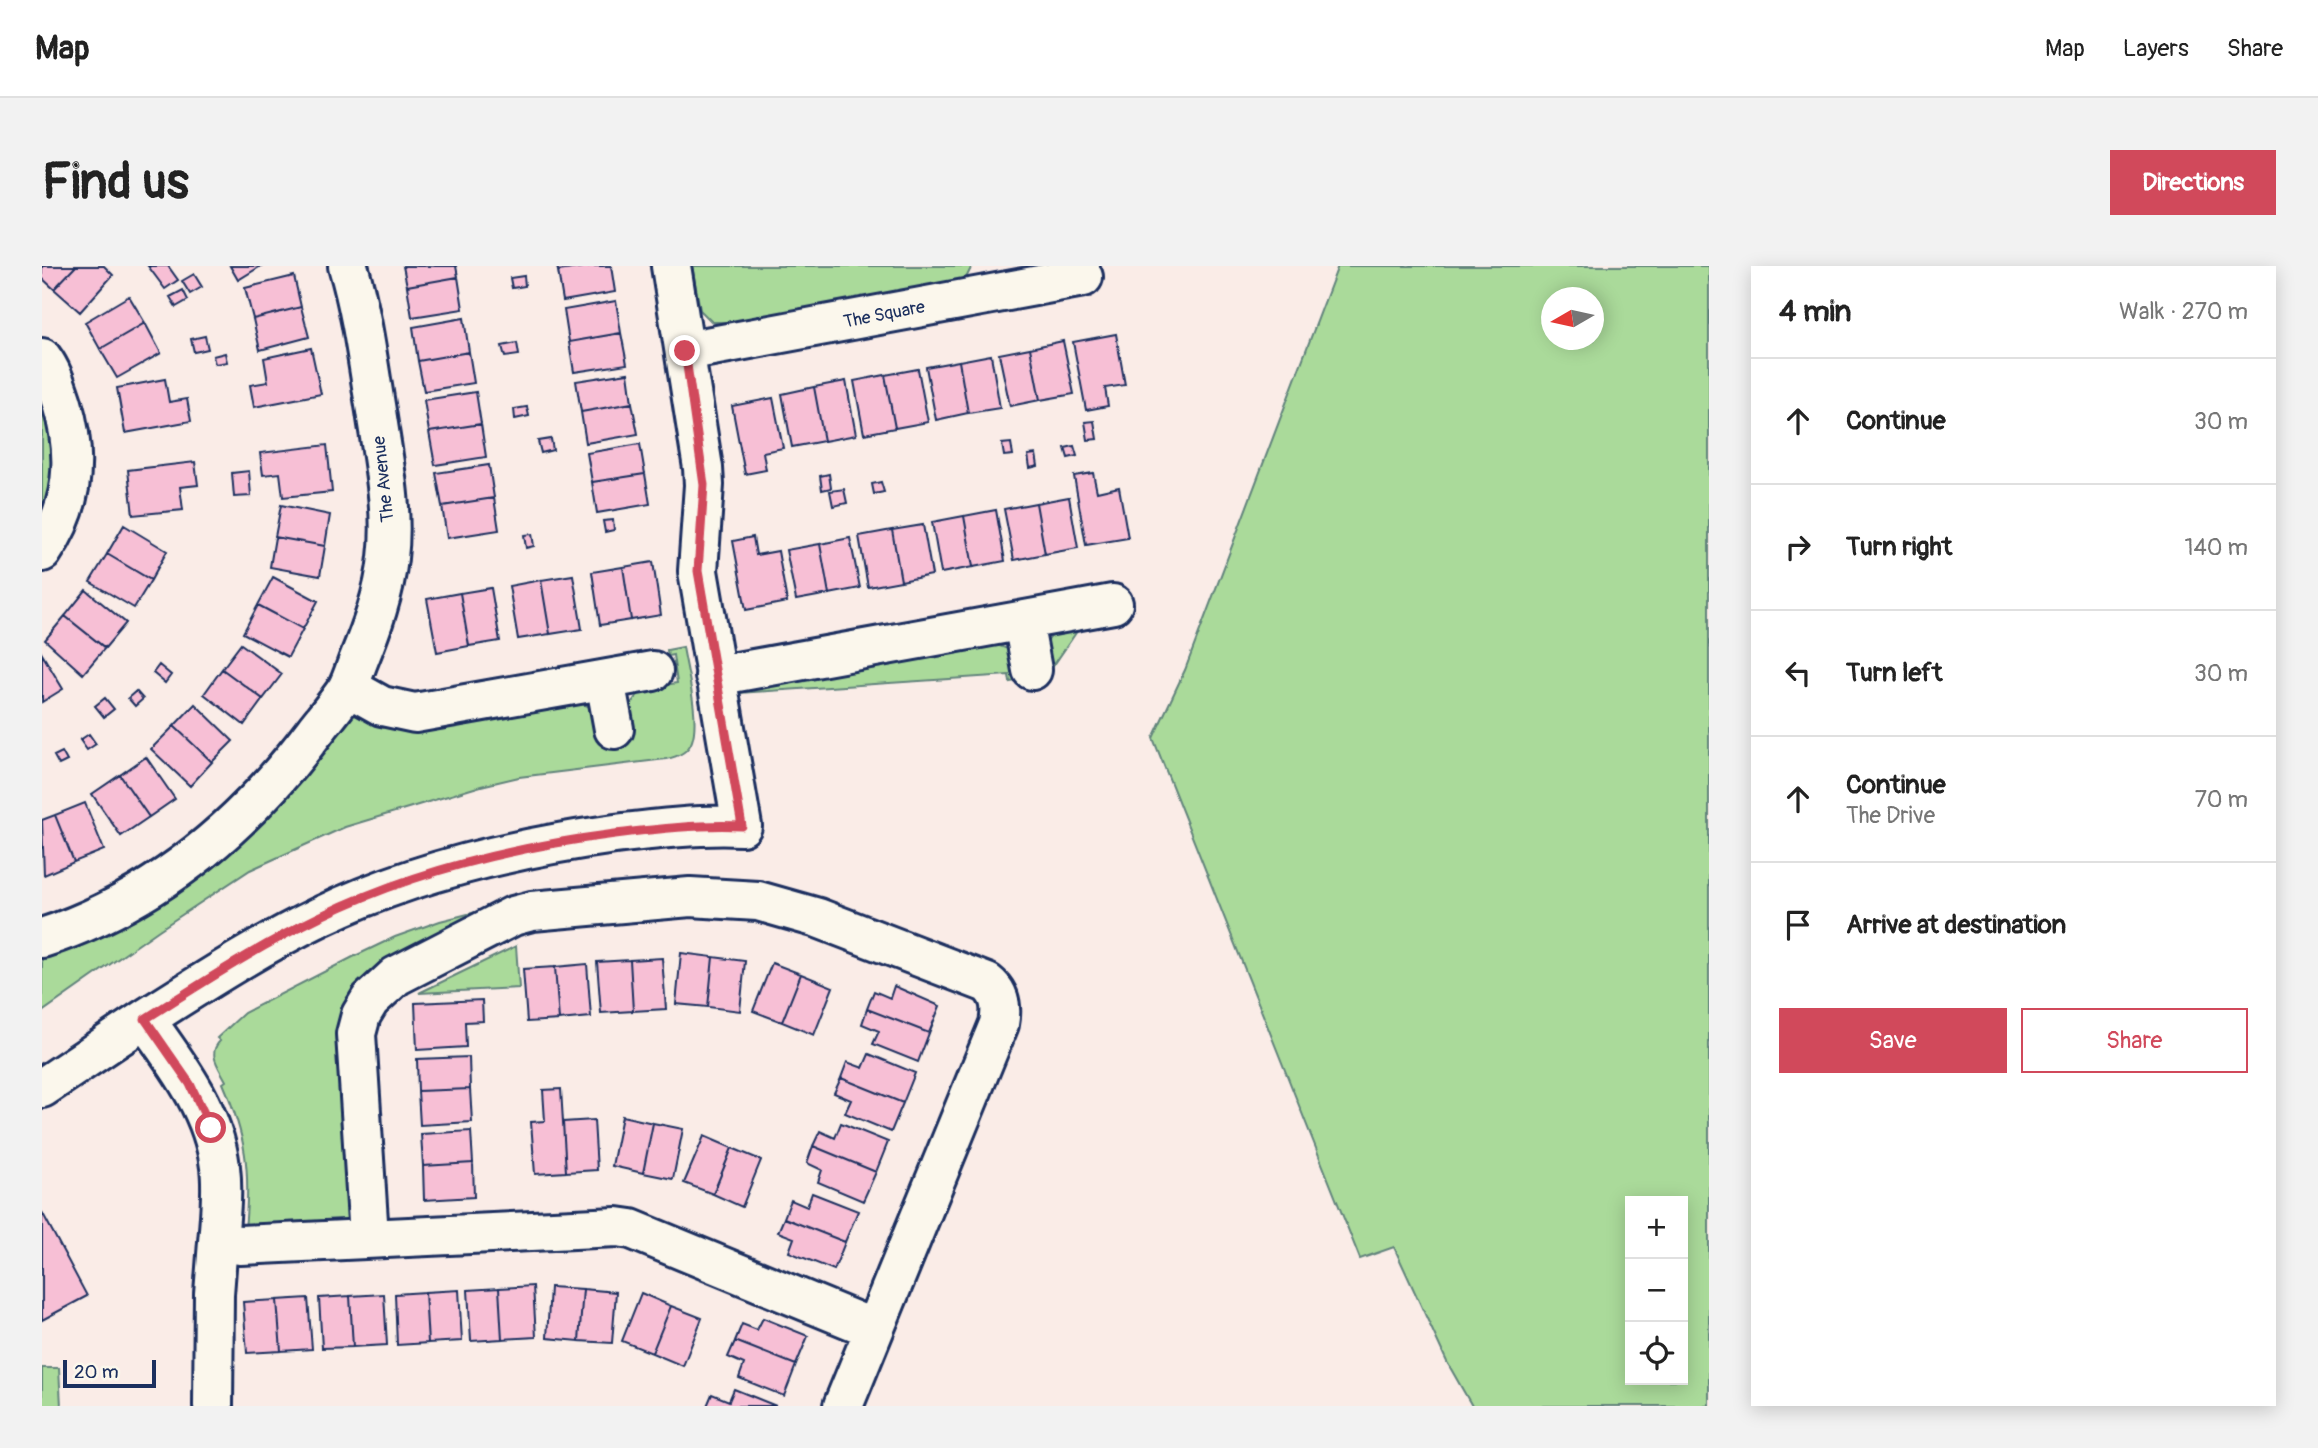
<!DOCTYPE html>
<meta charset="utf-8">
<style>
body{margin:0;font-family:Pangolin,sans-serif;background:#f2f2f2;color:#222}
.controls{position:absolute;right:21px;bottom:21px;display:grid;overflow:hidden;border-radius:0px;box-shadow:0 4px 18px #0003}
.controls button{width:63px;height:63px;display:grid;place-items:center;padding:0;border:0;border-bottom:2px solid #e0e0e0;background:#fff;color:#222;font:35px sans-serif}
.compass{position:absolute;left:1499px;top:21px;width:63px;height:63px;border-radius:50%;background:#fff;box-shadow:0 4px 18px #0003;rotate:261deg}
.scale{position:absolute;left:21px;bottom:18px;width:93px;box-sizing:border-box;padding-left:7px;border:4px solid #1b2f5e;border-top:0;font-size:19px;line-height:24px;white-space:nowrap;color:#1b2f5e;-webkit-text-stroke:5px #fbf7ec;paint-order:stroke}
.stop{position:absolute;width:21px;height:21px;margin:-16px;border:5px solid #d1495b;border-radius:50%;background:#fff}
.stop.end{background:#d1495b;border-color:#fff;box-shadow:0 2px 7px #0008}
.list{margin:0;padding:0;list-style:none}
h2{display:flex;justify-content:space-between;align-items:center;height:91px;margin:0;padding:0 28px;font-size:30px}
h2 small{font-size:23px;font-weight:400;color:#767676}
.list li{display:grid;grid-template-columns:46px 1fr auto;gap:21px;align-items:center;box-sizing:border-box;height:126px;padding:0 28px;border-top:2px solid #e0e0e0}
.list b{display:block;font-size:26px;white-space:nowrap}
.list p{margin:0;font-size:23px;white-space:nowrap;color:#767676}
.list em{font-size:23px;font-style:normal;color:#767676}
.actions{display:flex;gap:14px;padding:21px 28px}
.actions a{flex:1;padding:16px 0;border:2px solid #d1495b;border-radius:0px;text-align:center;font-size:24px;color:#d1495b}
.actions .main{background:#d1495b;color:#fff}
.icon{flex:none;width:38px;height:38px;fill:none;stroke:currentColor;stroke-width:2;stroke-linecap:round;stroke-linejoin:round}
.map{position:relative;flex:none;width:1667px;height:1140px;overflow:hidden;border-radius:0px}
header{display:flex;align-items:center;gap:42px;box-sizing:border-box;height:98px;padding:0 35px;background:#fff;border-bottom:2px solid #e0e0e0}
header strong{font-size:33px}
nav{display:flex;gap:38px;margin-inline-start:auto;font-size:24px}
.intro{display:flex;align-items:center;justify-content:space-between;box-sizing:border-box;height:168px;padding:0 42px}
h1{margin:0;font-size:49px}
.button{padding:18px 32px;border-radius:0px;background:#d1495b;color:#fff;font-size:24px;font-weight:700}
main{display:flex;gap:42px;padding:0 42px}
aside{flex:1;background:#fff;border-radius:0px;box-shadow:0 4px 18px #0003}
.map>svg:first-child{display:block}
.green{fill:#aada9a;stroke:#62847c;stroke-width:2;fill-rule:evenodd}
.building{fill:#f7bfd5;stroke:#1b2f5e;stroke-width:2}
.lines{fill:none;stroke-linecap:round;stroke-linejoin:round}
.minor-casing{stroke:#1b2f5e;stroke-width:44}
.minor{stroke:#fbf7ec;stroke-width:38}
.route{stroke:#d1495b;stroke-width:9}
.labels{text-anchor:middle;stroke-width:5;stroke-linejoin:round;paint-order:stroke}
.street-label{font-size:18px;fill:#1b2f5e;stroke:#fbf7ec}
</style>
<header>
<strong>Map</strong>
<nav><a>Map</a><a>Layers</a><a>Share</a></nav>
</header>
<div class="intro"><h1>Find us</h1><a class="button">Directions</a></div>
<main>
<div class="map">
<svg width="1667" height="1140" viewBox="0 0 1667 1140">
<rect width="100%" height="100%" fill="#faece7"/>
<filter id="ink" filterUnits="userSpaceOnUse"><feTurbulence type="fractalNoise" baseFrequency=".0143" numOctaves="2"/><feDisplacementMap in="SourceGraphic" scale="14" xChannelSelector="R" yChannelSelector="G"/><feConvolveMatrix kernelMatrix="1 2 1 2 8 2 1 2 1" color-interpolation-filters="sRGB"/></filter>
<g filter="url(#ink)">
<path class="green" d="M650,0H930L923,14L687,64L685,56H670L658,44Z
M1296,0H1667V1140H1430L1405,1096L1352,981L1318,993L1111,472L1143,404ZM1510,32H1552V74H1510ZM1588,935H1641V1114H1588Z
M0,143L8,172L18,190L0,257Z
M1040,358L1005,409L968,416L967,409L696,427L712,420L947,376L966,383L971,389L1004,377L1011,368Z
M641,381C645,406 658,452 650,475C646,487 635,491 624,493L477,511L439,520L303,561L208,604L117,664L0,746V689L306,446L534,436L546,440L553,448L586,444C595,421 613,421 635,417L631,389L626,390L625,384Z
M446,643L335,707L310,946L305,956L203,963C209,904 204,871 181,817L184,815C177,801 165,788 178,775L175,772L202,747L311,691L353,671L398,655Z
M474,680L477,722L377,727Z
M0,1102H17L19,1140H0Z"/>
<path class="building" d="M0,0H34L12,23L0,12Z
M34,0H62L71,9L38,46L12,23Z
M106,0H126L136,14L123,23Z
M188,0H219L196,14Z
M361,0H414L416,11L365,20Z
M515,0H548L516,5Z
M548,0H569L573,26L521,35L516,5Z
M152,8L160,21L148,28L140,15Z
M252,10L259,41L211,53L203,22Z
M482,10L483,20L470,22L468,12Z
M416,11L421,43L370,51L365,20Z
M141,24L146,34L134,41L128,31Z
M87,30L103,57L58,83L43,56Z
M574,35L579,67L527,76L522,44Z
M259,41L267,71L218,84L211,53Z
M422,52L427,86L376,95L371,61Z
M103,57L119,87L75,112L58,83Z
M579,67L585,98L532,106L527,76Z
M1074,68L1083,119L1063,122L1066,140L1044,144L1031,76Z
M163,70L166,83L152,86L149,73Z
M1021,75L1032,128L998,134L988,82Z
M475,77L477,89L463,91L460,80Z
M269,82L279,128L212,141L208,119L226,116L222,92Z
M988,82L998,134L968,140L957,88Z
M427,86L432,117L382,125L376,95Z
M183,87L185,96L173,98L171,90Z
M949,89L958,142L926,147L917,95Z
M917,95L926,147L894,154L884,101Z
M876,103L886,156L853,162L843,109Z
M586,107L590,137L539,146L534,115Z
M843,109L853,162L822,168L812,115Z
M123,113L127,136L145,133L149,155L83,167L75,122Z
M804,115L814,169L782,175L772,121Z
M772,121L782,175L750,181L740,128Z
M434,126L439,158L387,166L382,134Z
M731,132L741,182L721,186L724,204L703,208L690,140Z
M590,137L596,168L544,177L539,146Z
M485,141L487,150L473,153L472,143Z
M1052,155L1055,173L1046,174L1043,156Z
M439,158L444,191L393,199L387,166Z
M509,173L511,184L499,187L496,175Z
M969,177L971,189L962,190L960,178Z
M598,178L603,208L550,216L545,187Z
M285,179L290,226L241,231L238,207L221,209L218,187Z
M1032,180L1035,190L1026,192L1023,182Z
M994,188L996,200L988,202L986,189Z
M153,196L156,219L138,221L141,244L91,249L86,204Z
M447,199L452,232L400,240L394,207Z
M207,205L209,230L192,231L190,207Z
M1051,207L1055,226L1077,221L1086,272L1044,279L1032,210Z
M603,208L608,238L555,247L550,216Z
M787,208L789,222L780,224L778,210Z
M839,216L842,226L832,228L830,218Z
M802,223L805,237L791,240L788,225Z
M1027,231L1036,282L1003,288L994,237Z
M452,232L457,264L405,272L400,240Z
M994,237L1003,288L972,294L962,243Z
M239,239L288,249L283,280L233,271Z
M954,244L963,295L931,301L922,250Z
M922,250L931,301L899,307L890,256Z
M571,254L572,264L563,266L561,255Z
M82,259L125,285L109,314L65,288Z
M881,259L890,309L859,315L850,264Z
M850,264L859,315L826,321L817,270Z
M490,268L492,280L484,282L482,269Z
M233,271L283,280L278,310L228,301Z
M711,271L714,289L736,285L745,336L704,344L691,275Z
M808,272L818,322L787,328L778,278Z
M778,278L787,328L754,334L744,284Z
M65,288L109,314L92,342L48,316Z
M611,296L619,349L589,354L581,301Z
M581,301L589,354L558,359L550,306Z
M531,309L540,363L508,368L499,314Z
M231,311L276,335L261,363L216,339Z
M499,314L508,368L476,373L467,320Z
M449,322L458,375L427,380L418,327Z
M44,324L84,357L63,382L23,350Z
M418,327L427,380L395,386L385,333Z
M216,339L261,363L246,391L201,367Z
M23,350L63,382L41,408L3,374Z
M199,378L240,408L221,433L180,403Z
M0,388L21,423L0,436Z
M117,399L129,409L123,417L111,407Z
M180,403L221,433L202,459L162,428Z
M94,425L101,433L93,440L86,432Z
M63,432L72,443L62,451L53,440Z
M153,438L191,475L170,496L132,460Z
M132,460L170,496L148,520L109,483Z
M47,468L54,478L45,484L38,474Z
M20,486L25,495L17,499L12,490Z
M104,491L133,533L107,551L78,509Z
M78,509L107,551L79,570L50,528Z
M43,537L62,584L32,596L13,549Z
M13,549L32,596L2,609L0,554Z
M639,687L671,691L666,741L634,738Z
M671,691L703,695L698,745L666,741Z
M620,692L624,743L591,745L588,694Z
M588,694L591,745L559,747L555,696Z
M730,697L759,708L740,756L711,745Z
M545,698L549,751L517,754L513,701Z
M513,701L517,754L485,756L481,703Z
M759,708L791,721L772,769L740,756Z
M852,720L898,740L887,767L825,743L832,725L848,732Z
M440,734L441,755L423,756L424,781L375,784L373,737Z
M825,743L887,767L876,796L831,778L837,765L820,758Z
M827,788L873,807L861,837L799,812L805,796L821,802Z
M427,791L428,823L376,825L375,793Z
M799,812L861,837L849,866L803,847L809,834L792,827Z
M428,823L430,856L378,859L376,825Z
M519,823L524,906L493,908L489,856L503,855L501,824Z
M580,850L611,857L601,907L570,900Z
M552,854L555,904L524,906L521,856Z
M611,857L641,863L631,913L601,907Z
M799,857L846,876L834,906L771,880L778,865L793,872Z
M429,865L431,897L381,900L379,868Z
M662,870L690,882L671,928L642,917Z
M771,880L834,906L821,935L776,916L780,904L765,897Z
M690,882L719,894L700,941L671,928Z
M431,897L432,931L382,934L381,900Z
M770,927L816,945L803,976L742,952L749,934L765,941Z
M0,946L45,1030L0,1054Z
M742,952L803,976L792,1004L747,986L752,972L736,966Z
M491,1020L494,1071L460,1073L457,1022Z
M508,1021L541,1023L537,1075L505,1072Z
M457,1022L460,1073L429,1075L426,1024Z
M541,1023L574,1026L570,1077L537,1075Z
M417,1024L420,1075L386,1077L383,1026Z
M383,1026L386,1077L355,1079L353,1028Z
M599,1027L629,1040L610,1087L580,1075Z
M342,1028L345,1079L311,1081L308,1030Z
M308,1030L311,1081L280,1082L277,1032Z
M266,1032L270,1083L239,1085L235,1034Z
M235,1034L239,1085L205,1087L201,1036Z
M629,1040L660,1052L641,1100L610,1087Z
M721,1052L766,1070L754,1099L693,1075L700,1058L715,1064Z
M693,1075L754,1099L742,1130L697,1112L702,1098L686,1091Z
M692,1123L734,1140H665L670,1128L687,1135Z"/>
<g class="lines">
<g class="minor-casing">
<path id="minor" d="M643,85L1041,11
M0,92C10,105 15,122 20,137C36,190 33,239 0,286
M981,355L990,404
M673,410L1071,338
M563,414L572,463
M306,421L340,440L373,447L611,405
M0,672C114,635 202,560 273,465C284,451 296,437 305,423C310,414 313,403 317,393C330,361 342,328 346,292C352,244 341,193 334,145C326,97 320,47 306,0
M103,753C160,717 217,680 277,651C369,606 472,582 573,568C615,563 657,558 700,560L656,305L662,219L661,202L629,0
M0,822L103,753C136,799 171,844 178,901C181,926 178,951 176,976L198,979L575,961L589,963L832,1063
M327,971L314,768L319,749L328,734L354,710L471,650L490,645L648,631L716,635L776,652L945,717C959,728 960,742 957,758L801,1140
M171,1140L172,1028L176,976"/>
</g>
<use href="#minor" class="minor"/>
</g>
</g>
<g class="lines" filter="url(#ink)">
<path class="route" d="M169,862L148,818L103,753C160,717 217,680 277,651C369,606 472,581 573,568C615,563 657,558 700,560L656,305L662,219L643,85"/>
</g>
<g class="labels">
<g class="street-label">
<text transform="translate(842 48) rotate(-11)" y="6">The Square</text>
<text transform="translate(341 213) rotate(-96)" y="6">The Avenue</text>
</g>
</g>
</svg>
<div class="controls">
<button>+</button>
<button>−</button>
<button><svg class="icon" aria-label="locate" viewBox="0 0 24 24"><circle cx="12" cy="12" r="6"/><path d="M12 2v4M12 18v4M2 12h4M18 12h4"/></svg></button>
</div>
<svg class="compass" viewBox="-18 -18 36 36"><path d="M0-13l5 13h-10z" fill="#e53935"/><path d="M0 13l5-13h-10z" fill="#767676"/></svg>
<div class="scale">20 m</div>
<div class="stop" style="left:169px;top:862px"></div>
<div class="stop end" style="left:643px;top:85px"></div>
</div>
<aside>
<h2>4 min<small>Walk · 270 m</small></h2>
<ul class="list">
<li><svg class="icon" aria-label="ahead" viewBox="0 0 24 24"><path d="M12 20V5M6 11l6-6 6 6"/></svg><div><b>Continue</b></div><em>30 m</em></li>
<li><svg class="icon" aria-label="right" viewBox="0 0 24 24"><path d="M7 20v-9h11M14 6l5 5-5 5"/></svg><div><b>Turn right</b></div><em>140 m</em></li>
<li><svg class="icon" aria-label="left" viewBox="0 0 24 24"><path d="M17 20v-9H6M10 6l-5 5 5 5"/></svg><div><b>Turn left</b></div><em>30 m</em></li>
<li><svg class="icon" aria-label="ahead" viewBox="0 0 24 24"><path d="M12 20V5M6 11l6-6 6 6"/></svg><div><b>Continue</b><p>The Drive</p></div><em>70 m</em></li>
<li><svg class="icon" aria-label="arrive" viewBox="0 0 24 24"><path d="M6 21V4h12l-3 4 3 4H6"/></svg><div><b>Arrive at destination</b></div></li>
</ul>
<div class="actions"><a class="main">Save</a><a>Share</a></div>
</aside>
</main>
